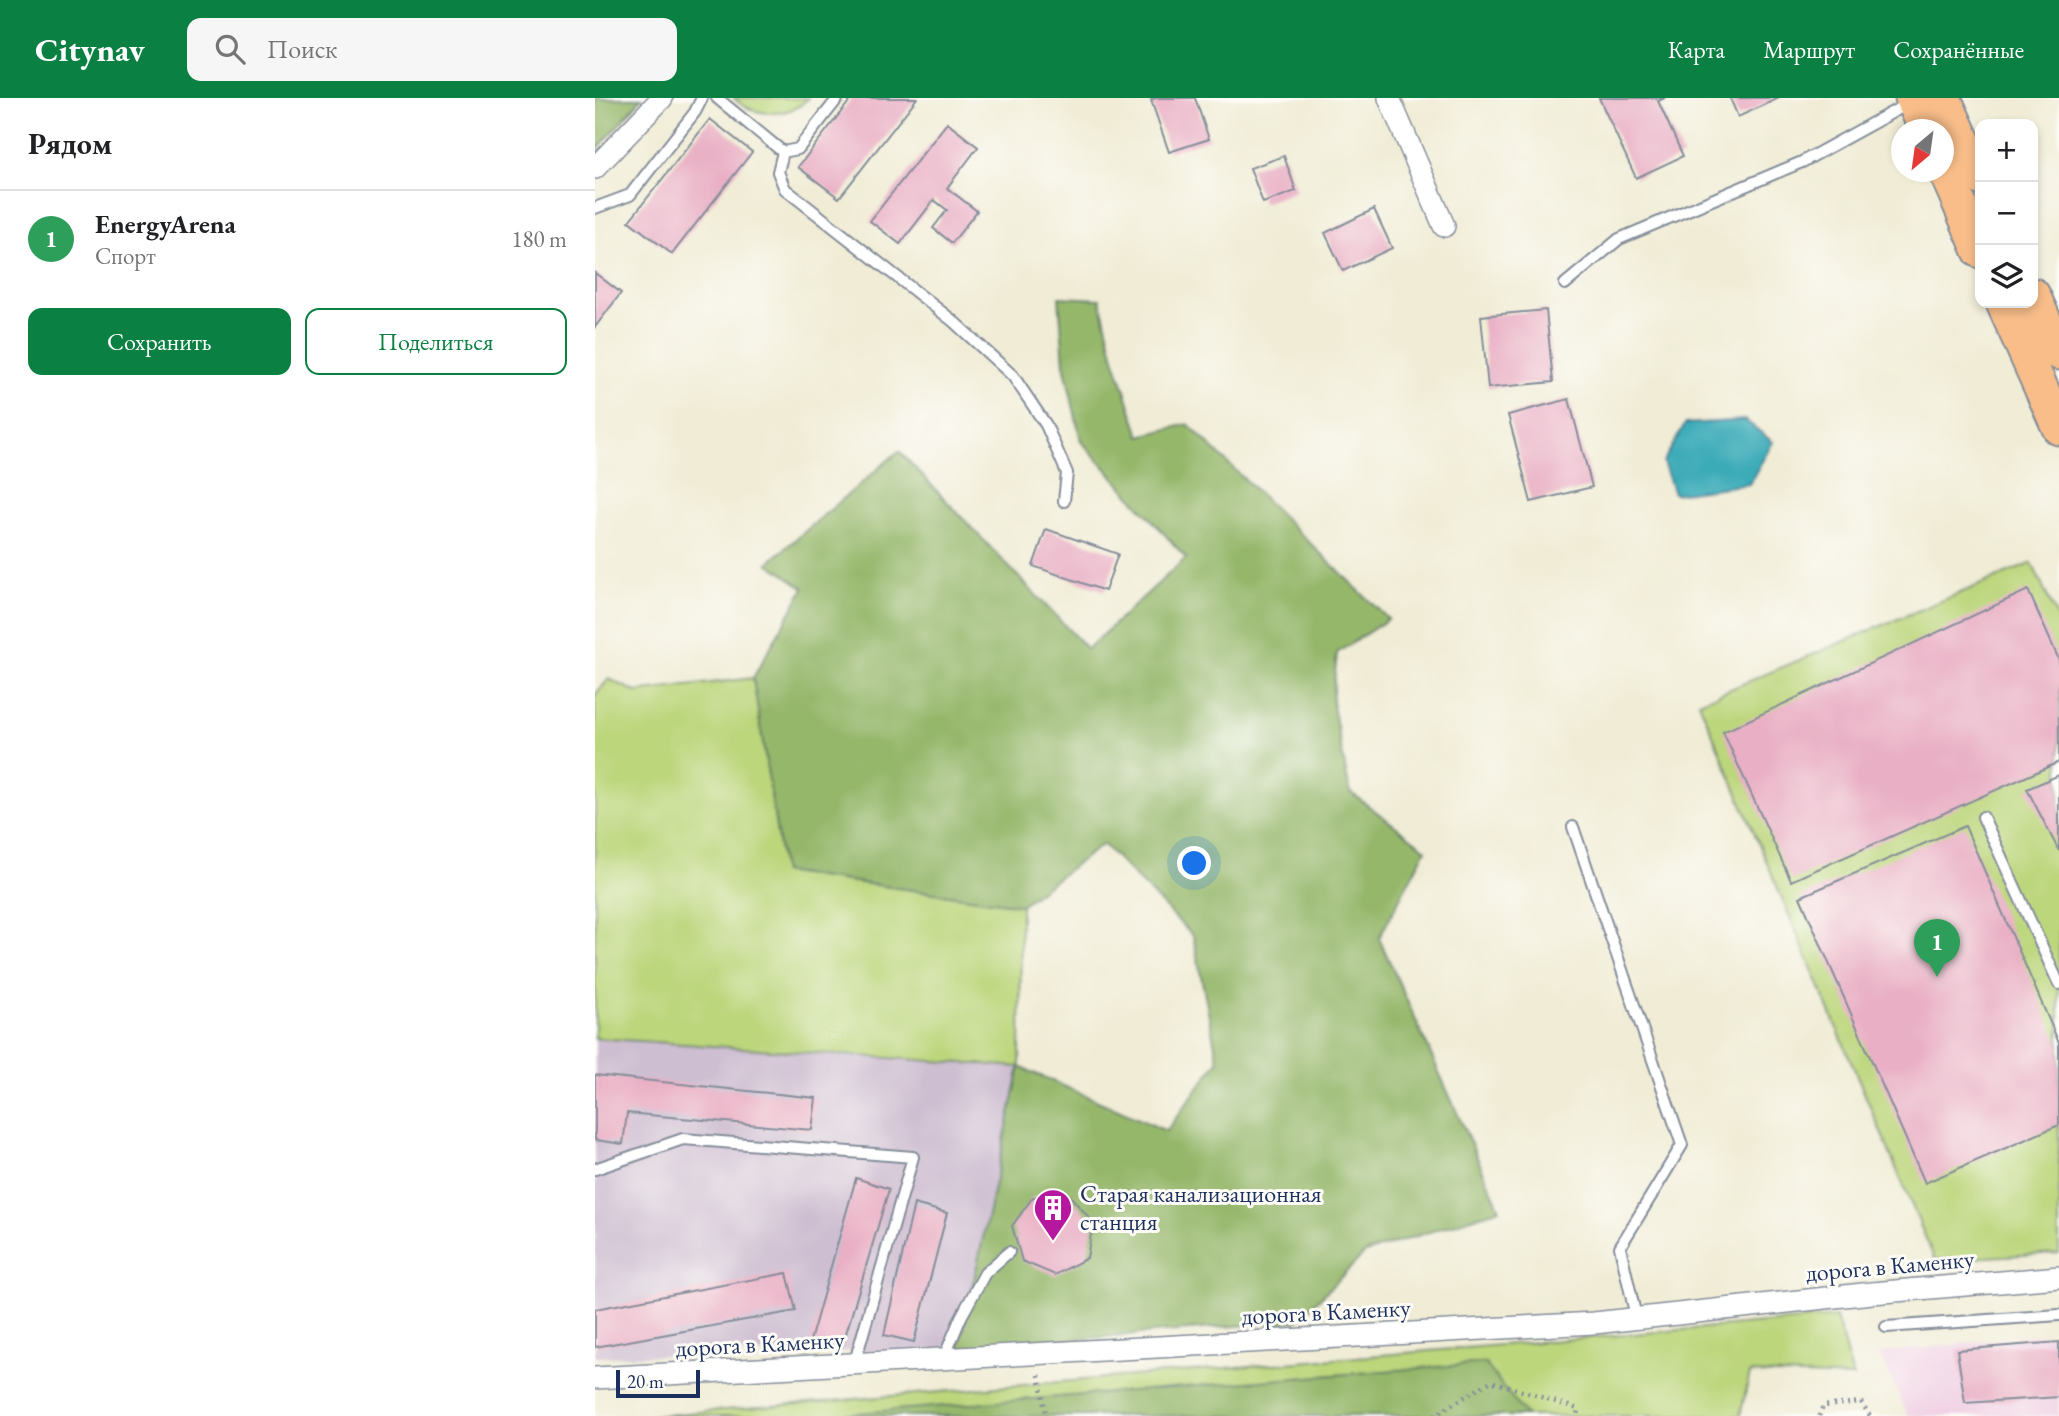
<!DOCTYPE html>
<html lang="ru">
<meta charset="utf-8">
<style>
body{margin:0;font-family:"EB Garamond",serif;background:#f6f6f6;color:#202124}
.controls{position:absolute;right:21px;top:21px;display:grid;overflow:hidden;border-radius:14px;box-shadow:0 4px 10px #0003}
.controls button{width:63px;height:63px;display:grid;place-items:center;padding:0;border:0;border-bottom:2px solid #e0e0e0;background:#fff;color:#202124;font:35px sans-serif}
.compass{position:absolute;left:1296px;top:21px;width:63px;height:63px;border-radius:50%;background:#fff;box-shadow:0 4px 10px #0003;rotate:209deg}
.scale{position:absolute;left:21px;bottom:18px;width:84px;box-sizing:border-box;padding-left:7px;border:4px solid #1b2f5e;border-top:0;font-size:19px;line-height:24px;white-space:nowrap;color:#1b2f5e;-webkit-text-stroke:5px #fdfcf7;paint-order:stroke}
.you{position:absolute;left:600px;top:766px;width:24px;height:24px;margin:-18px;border:5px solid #fff;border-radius:50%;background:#1a73e8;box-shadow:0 0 0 10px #1a73e833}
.badge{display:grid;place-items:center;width:46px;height:46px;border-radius:50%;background:#0b8043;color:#fff;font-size:23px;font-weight:700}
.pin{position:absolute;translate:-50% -58px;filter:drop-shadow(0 2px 4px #0008)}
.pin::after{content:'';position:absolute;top:37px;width:24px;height:21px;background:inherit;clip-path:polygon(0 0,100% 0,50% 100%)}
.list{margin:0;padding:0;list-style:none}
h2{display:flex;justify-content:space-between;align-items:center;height:91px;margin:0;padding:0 28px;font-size:30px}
h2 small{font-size:23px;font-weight:400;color:#757577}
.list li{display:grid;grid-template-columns:46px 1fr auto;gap:21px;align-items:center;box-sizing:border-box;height:98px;padding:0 28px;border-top:2px solid #e0e0e0}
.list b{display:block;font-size:26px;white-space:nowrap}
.list p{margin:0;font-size:23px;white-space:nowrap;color:#757577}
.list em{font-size:23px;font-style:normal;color:#757577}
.actions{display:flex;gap:14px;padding:21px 28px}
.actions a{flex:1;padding:16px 0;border:2px solid #0b8043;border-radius:14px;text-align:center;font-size:24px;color:#0b8043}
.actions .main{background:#0b8043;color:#fff}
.icon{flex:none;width:38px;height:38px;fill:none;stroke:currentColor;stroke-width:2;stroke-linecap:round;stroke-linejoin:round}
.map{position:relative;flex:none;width:1464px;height:1318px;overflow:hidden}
header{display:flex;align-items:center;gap:42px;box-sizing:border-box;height:98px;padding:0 35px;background:#0b8043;color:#fff}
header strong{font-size:33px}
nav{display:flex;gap:38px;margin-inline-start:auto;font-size:24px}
.search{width:490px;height:63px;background:#f6f6f6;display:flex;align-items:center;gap:18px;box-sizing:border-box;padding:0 24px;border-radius:14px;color:#757577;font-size:26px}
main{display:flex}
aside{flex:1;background:#fff}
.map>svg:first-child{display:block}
.built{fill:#f0d0e4}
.industrial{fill:#cebed1}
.green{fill:#bcd67b;stroke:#6c826c;stroke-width:2}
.forest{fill:#95b76b;stroke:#587364;stroke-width:2}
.water{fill:#3babb8;stroke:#2b6d8b;stroke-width:2}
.building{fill:#e9afc4}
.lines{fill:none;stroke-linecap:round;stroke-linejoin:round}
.lane-casing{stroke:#868e9a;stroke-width:14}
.street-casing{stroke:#868e9a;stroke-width:24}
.primary-casing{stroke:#868e9a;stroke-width:37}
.path{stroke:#868e9a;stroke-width:4.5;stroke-dasharray:2 5;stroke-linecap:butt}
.lane{stroke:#fff;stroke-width:10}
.street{stroke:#fff;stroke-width:21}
.primary{stroke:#f8bd89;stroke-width:33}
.labels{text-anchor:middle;stroke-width:6;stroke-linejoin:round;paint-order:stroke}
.poi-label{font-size:24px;fill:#1b2f5e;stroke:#fdfcf7;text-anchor:start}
.street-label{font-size:24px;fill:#1b2f5e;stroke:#fdfcf7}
</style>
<header>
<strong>Citynav</strong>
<div class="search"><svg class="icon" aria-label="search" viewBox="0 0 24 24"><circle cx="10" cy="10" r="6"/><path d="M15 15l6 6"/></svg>Поиск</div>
<nav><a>Карта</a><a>Маршрут</a><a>Сохранённые</a></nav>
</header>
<main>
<aside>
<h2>Рядом<small></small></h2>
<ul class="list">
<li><span class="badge" style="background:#2e9e5b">1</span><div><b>EnergyArena</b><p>Спорт</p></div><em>180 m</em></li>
</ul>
<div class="actions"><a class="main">Сохранить</a><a>Поделиться</a></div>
</aside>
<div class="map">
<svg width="1464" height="1318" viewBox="0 0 1464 1318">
<rect width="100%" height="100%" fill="#fdfcf7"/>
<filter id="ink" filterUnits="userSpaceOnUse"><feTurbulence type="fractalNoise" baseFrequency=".0143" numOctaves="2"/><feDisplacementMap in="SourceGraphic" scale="14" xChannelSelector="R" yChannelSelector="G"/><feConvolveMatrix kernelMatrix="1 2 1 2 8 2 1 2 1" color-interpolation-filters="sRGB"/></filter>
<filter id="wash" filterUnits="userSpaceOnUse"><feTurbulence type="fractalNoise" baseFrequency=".00686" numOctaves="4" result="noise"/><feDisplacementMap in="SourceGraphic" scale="28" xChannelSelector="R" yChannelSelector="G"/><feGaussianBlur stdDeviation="1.57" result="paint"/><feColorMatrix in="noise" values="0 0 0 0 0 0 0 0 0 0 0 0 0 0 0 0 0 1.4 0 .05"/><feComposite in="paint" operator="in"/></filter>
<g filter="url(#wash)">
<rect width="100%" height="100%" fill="#f0ecd5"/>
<path class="built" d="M1464,1235V1318H1313L1284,1255Z"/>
<path class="industrial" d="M0,940L425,969L364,1251L0,1259Z"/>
<path class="green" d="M139,0H213C196,21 156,19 139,0Z
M1437,465L1464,524V1155L1340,1162L1104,604Z
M158,580L188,774L426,807L425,969L0,940V597L14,581L41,594Z
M1241,1219L1258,1279L1155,1275L1145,1318H57Z"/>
<path class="forest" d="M0,0H47L0,54Z
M464,199L505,201L519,260L545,338L593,326L793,521L742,555L737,603L755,694L831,751L784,840L905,1111L770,1155L702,1223L364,1251L425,969L571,1033L623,963L598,838L508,746L426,807L188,774L158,580L209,490L173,465L304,353L492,551L591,460L486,343L469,266Z
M890,1265L931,1318H224Z"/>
<path class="water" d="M1150,322L1178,344L1154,386L1079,396L1068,364L1090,326Z"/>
<g id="blocks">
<path class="building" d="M257,0H322L244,100L203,69Z
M560,0H600L614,41L574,54L556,2Z
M1004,0H1070L1063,3L1088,58L1041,80Z
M1135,0H1184L1143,19Z
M115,21L157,54L77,156L34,123Z
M352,25L383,49L352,90L382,113L357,145L338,130L352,112L339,102L305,146L275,123Z
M689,58L701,93L668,105L655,70Z
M779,111L797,150L748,173L730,135Z
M0,175L26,195L0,229Z
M951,212L958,284L893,290L886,218Z
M974,301L997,389L936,404L913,317Z
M451,431L523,456L510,493L438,468Z
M1433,492L1464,562V664L1196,783L1128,634Z
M1464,677V753L1432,691Z
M1370,728L1464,945V1027L1330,1085L1205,799Z
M0,977L221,1000L217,1032L32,1015L28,1046L0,1042Z
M261,1080L294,1091L247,1249L215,1243Z
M474,1097L498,1124L492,1160L460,1177L427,1163L417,1128L438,1099Z
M319,1106L352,1115L319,1244L289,1237Z
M192,1175L201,1213L0,1249V1211Z
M1464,1244V1299L1370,1305L1362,1252Z"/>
</g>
</g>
<g filter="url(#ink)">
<use href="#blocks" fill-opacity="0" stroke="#868e9a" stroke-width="2"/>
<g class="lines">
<g class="lane-casing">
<path id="lane" d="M122,0L188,54L183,74L190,91L358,223L418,278L451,327L472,375L469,403
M188,54L203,51L243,0
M0,110L35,97L100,14L107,0
M970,186L1024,141L1207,64L1316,4
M1388,719L1464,886
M978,729L1087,1047L1025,1149L1041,1219
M0,1071L88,1041L318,1059L259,1267
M1291,1229L1464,1217
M348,1262L366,1219L390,1175L414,1154"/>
</g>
<g class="street-casing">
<path id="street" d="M794,0L849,128
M0,70L67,0
M0,1280L999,1225L1277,1195L1464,1179"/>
</g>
<g class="primary-casing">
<path id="primary" d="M1317,0L1331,32
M1349,0L1385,80
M1349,70L1385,153
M1438,197L1464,255
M1408,205L1464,330"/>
</g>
<path class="path" d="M444,1277L451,1318
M839,1318L896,1283L983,1311L982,1318
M1224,1318L1228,1308L1266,1304L1275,1318"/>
<use href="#lane" class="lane"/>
<use href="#street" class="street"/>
<use href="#primary" class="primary"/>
</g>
</g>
<defs>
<g id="building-pin" transform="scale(2.0125)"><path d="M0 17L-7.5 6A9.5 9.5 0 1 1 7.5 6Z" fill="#b5179e" stroke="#fdfcf7"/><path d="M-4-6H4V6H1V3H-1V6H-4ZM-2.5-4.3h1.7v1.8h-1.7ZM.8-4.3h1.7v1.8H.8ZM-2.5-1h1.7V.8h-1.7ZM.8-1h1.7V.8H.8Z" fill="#fff"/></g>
</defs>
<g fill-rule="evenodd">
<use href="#building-pin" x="458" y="1110"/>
</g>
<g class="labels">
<g class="poi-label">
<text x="485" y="1104">Старая канализационная<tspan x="485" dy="28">станция</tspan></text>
</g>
<g class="street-label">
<text transform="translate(1295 1168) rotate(-5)" y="8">дорога в Каменку</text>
<text transform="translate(731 1214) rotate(-3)" y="8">дорога в Каменку</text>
<text transform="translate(165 1246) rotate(-3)" y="8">дорога в Каменку</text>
</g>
</g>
</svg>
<div class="controls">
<button>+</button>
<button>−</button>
<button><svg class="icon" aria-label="layers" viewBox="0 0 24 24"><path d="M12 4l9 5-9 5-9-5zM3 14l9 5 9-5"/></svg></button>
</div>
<svg class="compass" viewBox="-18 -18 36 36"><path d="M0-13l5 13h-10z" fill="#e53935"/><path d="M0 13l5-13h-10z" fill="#757577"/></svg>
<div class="scale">20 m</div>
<div class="you"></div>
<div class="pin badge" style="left:1342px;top:879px;background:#2e9e5b">1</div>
</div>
</main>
